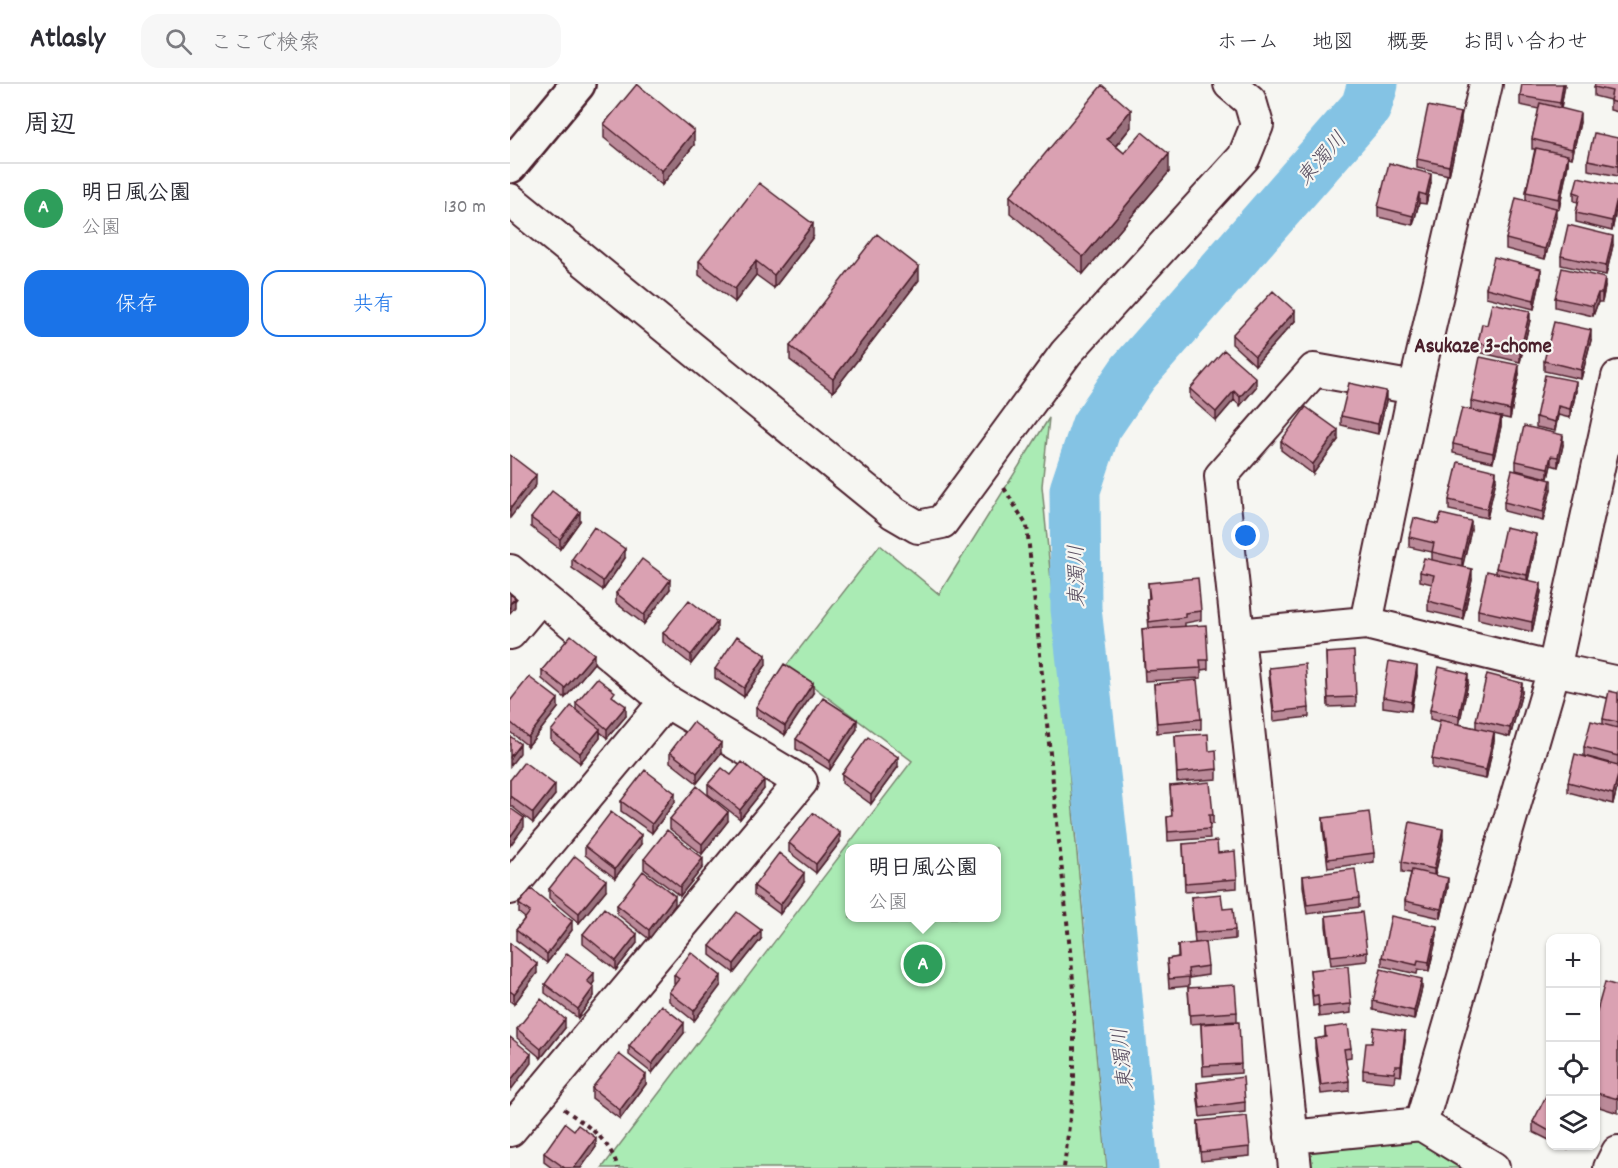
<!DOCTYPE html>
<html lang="ja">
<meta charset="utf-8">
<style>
body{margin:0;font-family:Dekko,"Klee One",sans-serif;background:#f7f7f7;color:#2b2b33}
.controls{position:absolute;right:18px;bottom:18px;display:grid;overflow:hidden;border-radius:12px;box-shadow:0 2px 4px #0004}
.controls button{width:54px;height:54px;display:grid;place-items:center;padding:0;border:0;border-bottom:2px solid #e1e1e2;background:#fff;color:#2b2b33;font:30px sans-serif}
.you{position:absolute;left:736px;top:452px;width:21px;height:21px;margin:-15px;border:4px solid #fff;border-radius:50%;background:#1a73e8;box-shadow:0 0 0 9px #1a73e833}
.badge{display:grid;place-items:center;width:39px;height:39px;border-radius:50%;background:#1a73e8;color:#fff;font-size:20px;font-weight:700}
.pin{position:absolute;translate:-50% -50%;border:3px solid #fff;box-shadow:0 2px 6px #0006}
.popup{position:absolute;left:335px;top:760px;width:156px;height:78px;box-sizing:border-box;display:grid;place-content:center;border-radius:12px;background:#fff;filter:drop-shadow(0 2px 4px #0005);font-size:20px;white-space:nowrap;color:#7c7c81}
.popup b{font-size:22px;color:#2b2b33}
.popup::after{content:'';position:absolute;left:50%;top:100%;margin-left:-12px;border:12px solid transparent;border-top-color:#fff}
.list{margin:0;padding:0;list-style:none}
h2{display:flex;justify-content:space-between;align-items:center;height:78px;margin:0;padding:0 24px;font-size:26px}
h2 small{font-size:20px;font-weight:400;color:#7c7c81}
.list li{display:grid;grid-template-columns:39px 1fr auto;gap:18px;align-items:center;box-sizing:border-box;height:90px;padding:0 24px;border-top:2px solid #e1e1e2}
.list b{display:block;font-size:22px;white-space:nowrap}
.list p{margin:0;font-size:20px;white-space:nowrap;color:#7c7c81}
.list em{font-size:20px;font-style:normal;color:#7c7c81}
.actions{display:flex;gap:12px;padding:18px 24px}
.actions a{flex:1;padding:14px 0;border:2px solid #1a73e8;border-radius:18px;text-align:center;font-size:21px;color:#1a73e8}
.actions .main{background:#1a73e8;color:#fff}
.icon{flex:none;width:33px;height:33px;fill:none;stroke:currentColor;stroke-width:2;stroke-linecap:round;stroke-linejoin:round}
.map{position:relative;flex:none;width:1108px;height:1084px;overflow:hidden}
header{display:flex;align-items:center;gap:36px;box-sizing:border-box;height:84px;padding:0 30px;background:#fff;border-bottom:2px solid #e1e1e2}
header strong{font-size:28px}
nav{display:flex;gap:33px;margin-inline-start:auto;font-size:21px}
.search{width:420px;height:54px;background:#f7f7f7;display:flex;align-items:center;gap:15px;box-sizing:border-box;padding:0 21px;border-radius:18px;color:#7c7c81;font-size:22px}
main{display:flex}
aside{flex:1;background:#fff}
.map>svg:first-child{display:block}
.green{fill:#aaebb4;stroke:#7a8570;stroke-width:1.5;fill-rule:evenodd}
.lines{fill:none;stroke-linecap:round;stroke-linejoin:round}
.river{stroke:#84c3e4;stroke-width:51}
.street-casing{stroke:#4a1f2b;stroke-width:36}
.secondary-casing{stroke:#4a1f2b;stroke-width:38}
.path{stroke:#4a1f2b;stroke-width:4;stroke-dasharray:4.5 4.5;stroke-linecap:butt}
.street{stroke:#f6f6f2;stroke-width:32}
.secondary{stroke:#f6f6f2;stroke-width:33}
.wall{fill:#bb8a99;stroke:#4a1f2b;stroke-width:1.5}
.shaded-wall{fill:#99717d;stroke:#4a1f2b;stroke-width:1.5}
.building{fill:#daa1b2;stroke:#4a1f2b;stroke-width:1.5}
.labels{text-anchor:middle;stroke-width:4.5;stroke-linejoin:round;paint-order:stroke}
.water-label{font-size:21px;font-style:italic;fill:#5b5062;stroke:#f6f6f2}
.neighbourhood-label{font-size:21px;font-weight:bold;fill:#4a1f2b;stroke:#f6f6f2}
</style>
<header>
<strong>Atlasly</strong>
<div class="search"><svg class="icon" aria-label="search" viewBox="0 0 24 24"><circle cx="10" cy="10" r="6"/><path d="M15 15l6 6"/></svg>ここで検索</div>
<nav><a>ホーム</a><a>地図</a><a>概要</a><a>お問い合わせ</a></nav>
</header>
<main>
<aside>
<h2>周辺<small></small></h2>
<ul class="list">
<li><span class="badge" style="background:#2e9e5b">A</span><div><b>明日風公園</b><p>公園</p></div><em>130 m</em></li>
</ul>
<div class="actions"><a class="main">保存</a><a>共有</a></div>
</aside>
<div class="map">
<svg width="1108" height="1084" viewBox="0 0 1108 1084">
<rect width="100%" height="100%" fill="#f6f6f2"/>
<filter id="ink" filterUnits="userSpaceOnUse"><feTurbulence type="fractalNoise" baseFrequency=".0167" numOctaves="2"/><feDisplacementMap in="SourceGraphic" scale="12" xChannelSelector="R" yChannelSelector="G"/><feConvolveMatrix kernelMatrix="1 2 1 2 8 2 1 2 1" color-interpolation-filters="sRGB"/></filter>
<g filter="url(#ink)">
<path class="green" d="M539,334L532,402L597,1084H92L402,677L276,582L370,461L429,510ZM340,764H486V834H340Z
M911,1040L983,1084H785L781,1053Z"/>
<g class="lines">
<path class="river" d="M623,1084L592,752L566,525L565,406L586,343L623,289L676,229L856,23L863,0"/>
<g class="street-casing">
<path id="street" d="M0,116L384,429L408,443L432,438L556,269L734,73L747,41L740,17L720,0
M0,487L156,617L0,804
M856,539L905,304L976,0
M0,549L30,513
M728,551L856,539L1044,585L1108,599
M911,1040L1044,585L1108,293
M0,1046L291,698L156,617
M781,1053L911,1040L983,1084
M785,1084L711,392L804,286L905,304
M1100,1084L1108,1068"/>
</g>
<g class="secondary-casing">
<path id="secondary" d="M0,82L68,0"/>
</g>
<path class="path" d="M494,404L517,442L564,906V999L554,1084
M54,1025C77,1042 99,1054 108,1084"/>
<use href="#street" class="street"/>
<use href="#secondary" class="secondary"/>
</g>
<path class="wall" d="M1055,0L1051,24L1070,38L1062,74L1058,73V80L1049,125L1040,123L1046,133L1035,175L996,165V155L1016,117V108L1025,65H1022V55L1029,25L1010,21V12Z
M1108,0V28L1100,26V16L1084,12V3Z
M951,39L939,91L907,84V75Z
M94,40L184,61L152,101L94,54Z
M621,43L606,62L614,69L659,88L573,190L500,129V112Z
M1108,54V92L1078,86V76Z
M921,99L916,120L909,119L903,141L868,133V123Z
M1108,102V128L1106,127L1102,147L1066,138V129L1068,118L1064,117V108Z
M303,153L264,204L246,191L225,218L189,191V177Z
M1103,161L1096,191L1051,181V172Z
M1031,194L1024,225L976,213V204Z
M409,196L323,308L280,276V262Z
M1095,203L1092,218H1088L1083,232L1045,223V214Z
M1020,236L1010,278L968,268V259L977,241Z
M785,237L745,281L722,260V251Z
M1081,256L1071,295L1034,287V277Z
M1009,290L1000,335L991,333V342L983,378L943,369V360L961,326V317Z
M746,303L730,322L724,316L706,337L680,314V305Z
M1066,307L1060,334L1048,331L1045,347L1026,343V333Z
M876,317L868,350L831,341V332Z
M828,356L803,390L771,366V357Z
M1053,361L1048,383L1041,381L1038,394L1006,386V377Z
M986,396L977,434L939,426V416Z
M1041,405L1033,437L994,427V418Z
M21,434L70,437L50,465L21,443Z
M928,440L961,446L952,483L962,495L953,535L918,527V517L922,500L910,497V488L922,476V468L899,463V453Z
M1026,459L1018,496L1031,508L1022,548L968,535V526L986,489V484Z
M115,474L93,506L62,484V475Z
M638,499L691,527V536L675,539V542L698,576V585L691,586V594L635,597L632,545L639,544L637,524V515H639Z
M160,505L134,540L106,519V509Z
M207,547L181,580L153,558V549Z
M816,569L846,613V622L818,623Z
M84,579L55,614L32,595V586Z
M256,581L234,613L205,594V585Z
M759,584L799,624V633L764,637L759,593Z
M907,592L901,627L873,623V613Z
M958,599L949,640L966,644V636L1012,608L1000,653L984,649V657L976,695L922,684V675L930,638L920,635V626Z
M644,600L691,635V645L647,649Z
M303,609L275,651L246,632V623Z
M1108,609V681L1074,672V663L1093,640V635Z
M105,614L116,632L97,654L90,648V654L70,679L41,656V647L66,626V619Z
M0,617L48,624L18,662L0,648Z
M347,645L320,686L286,665V655Z
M665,652L707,685V695L667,698Z
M160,668L211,669L187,699L160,678Z
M1108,682V701L1103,720L1058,708V698Z
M388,683L361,720L332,699V690Z
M221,691L254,705L230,735L198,710V700Z
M0,696L45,711L23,739L0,721Z
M660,702L703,731V740L699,741L700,754L658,757L657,733L662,732Z
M111,717L165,718L142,749L111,727Z
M813,734L864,769V778L818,784L813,743Z
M160,735L218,737L192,770L160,745Z
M933,755L925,791L938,803L931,834L895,826V817L901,789L892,788V778Z
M330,758L306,789L279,768V759Z
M131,760L105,794L75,771V762Z
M673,760L708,769L727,795V804L675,808Z
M134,775L193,783L170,812L134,785Z
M793,792L849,814V823L797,830L793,802Z
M294,798L270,830L244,811V802Z
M39,805L96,806L69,839L39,814Z
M681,813L713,825L725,846V855L685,859Z
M9,820L62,846L37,879L6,856V846L15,834L9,829Z
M107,821H165L139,855L107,830Z
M816,832L857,868V877L821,881L816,842Z
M73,850L127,859L106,886L73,860Z
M927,851L919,887L908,885L907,890L872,882V873Z
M251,855L224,889L200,871V862Z
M0,859L27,889L4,920L0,917Z
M668,861L698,882V891L679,894V902L659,904L657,875L668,873Z
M800,886L841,920V929L809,933L808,921L803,922Z
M164,891L211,901L184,937L159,917V908L165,901L164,900Z
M84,898L82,901L84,912L68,934L35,909V900Z
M1108,902V1029L1086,1022V930Z
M678,904L727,928V937L680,940Z
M912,904L904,936L863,926V917Z
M691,940L731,980V989L693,992Z
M55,944L31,974L7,954V945Z
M815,944L841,964V973L835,974L839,997V1007L811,1010L805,964V955L815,953Z
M174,949L142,989L119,971V962Z
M895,956L891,992L885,991L884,998L853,995V986L862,959Z
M687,999L735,1018V1028L690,1033L687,1008Z
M136,1000L110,1035L82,1014V1004Z
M1041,1007V1057L1023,1048V1038Z
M688,1037L740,1063V1072L691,1077L688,1046Z
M64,1046L86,1063L71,1084H42L34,1078V1069Z
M1049,1062H1060L1058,1066Z"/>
<path class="shaded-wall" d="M1053,0H1055L1050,29V19Z
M621,26V43L597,72V55Z
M951,29V39L939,91V82Z
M1070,29V38L1062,74V65Z
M184,47V61L152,101V87Z
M659,70V88L573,190V173Z
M1058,71V80L1049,125V115Z
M921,90V99L916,120V111Z
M909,109V119L903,141V132Z
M1106,118V127L1102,147V137Z
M1046,124V133L1035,175V165Z
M303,140V153L264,204V191Z
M1103,152V161L1096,191V182Z
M246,177V191L225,218V205Z
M409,183V196L323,308V295Z
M1031,185V194L1024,225V216Z
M1095,194V203L1092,218V209Z
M1088,209V218L1083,232V222Z
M785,227V237L745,281V272Z
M1020,227V236L1010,278V268Z
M1081,246V256L1071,295V286Z
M1009,281V290L1000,335V326Z
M746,294V303L730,322V313Z
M1066,297V307L1060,334V325Z
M724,307V316L706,337V328Z
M876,307V317L868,350V340Z
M1048,322V331L1045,347V338Z
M991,333V342L983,378V369Z
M828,346V356L803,390V380Z
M1053,351V361L1048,383V373Z
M1041,372V381L1038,394V384Z
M986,387V396L977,434V425Z
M26,391V401L0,434V425Z
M1041,396V405L1033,437V428Z
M70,428V437L50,465V455Z
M961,437V446L952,485V475Z
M1026,450V459L1017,500V491Z
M115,465V474L93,506V497Z
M962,485V495L953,535V526Z
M160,496V505L134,540V531Z
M1031,499V508L1022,548V538Z
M5,514V523L0,529V520Z
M207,538V547L181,580V571Z
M84,570V579L55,614V604Z
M256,571V581L234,613V604Z
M907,582V592L901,627V618Z
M958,590V599L949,642V632Z
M303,599V609L275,651V642Z
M1012,599V608L1000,653V644Z
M48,615V624L18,662V653Z
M116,622V632L97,654V645Z
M347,636V645L320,686V677Z
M90,645V654L70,679V669Z
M984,648V657L976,695V686Z
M211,659V669L187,699V689Z
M10,660V669L0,682V673Z
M388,673V683L361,720V711Z
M1108,691V701L1103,720V710Z
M254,696V705L230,735V726Z
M45,701V711L23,739V729Z
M165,709V718L142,749V740Z
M218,728V737L192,770V760Z
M14,734V743L0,762V753Z
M933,745V755L924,794V785Z
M330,749V758L306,789V780Z
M131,751V760L105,794V785Z
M193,774V783L170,812V803Z
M294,789V798L270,830V821Z
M938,794V803L931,834V825Z
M96,796V806L69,839V829Z
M165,812V821L139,855V846Z
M62,837V846L37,879V870Z
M927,842V851L919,887V878Z
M251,846V855L224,889V880Z
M127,850V859L106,886V877Z
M27,880V889L4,920V910Z
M84,889V898L77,907V897Z
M211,892V901L184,937V927Z
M912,895V904L904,936V927Z
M84,903V912L68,934V925Z
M55,935V944L31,974V965Z
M174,939V949L142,989V980Z
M895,947V956L891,992V982Z
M21,970V979L1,1006V996Z
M136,991V1000L110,1035V1026Z
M86,1054V1063L71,1084H64Z"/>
<path class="building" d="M127,0L184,47L152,87L94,40Z
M1012,0H1053L1050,19L1010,12Z
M1085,0H1108V19L1100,17L1102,7L1084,3Z
M592,1L621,26L597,55L614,69L632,48L659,70L573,173L500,112Z
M1030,19L1070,29L1062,65L1022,55Z
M918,22L951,29L939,82L907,75Z
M1084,49L1108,54V82L1078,76Z
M1026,64L1058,71L1049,115L1016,108Z
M879,79L921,90L916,111L909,109L903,132L868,123Z
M1068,93L1108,102V119L1106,118L1102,137L1066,129L1070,110L1064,108Z
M249,99L303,140L264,191L246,177L225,205L189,177Z
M1006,114L1046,124L1035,165L996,155Z
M1058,141L1103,152L1096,182L1051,172Z
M367,150L409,183L323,295L280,262Z
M984,173L1031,185L1024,216L976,204Z
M1052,184L1095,194L1092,209H1088L1083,222L1045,214Z
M763,207L785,227L745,272L722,251Z
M982,219L1020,227L1010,268L968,259L972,240L977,241Z
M1044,238L1081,246L1071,286L1034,277Z
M714,266L746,294L730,313L724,307L706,328L680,305Z
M970,273L1009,281L1000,326L961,317Z
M1035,291L1066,297L1060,325L1048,322L1045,338L1026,333Z
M839,299L876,307L868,340L831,332Z
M796,323L828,346L803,380L771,357Z
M952,324L991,333L983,369L943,360Z
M1014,342L1053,351L1048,373L1041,372L1038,384L1006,377Z
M0,371L26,391L0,425Z
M948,378L986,387L977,425L939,416Z
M1002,386L1041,396L1033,428L994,418Z
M42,407L70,428L50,455L21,434Z
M931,430L961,437L952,475L922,468L924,459L899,453L904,434L928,440Z
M84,443L115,465L93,497L62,475Z
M995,443L1026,450L1017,491L986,484Z
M914,474L962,485L953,526L918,517L924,491L910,488Z
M132,475L160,496L134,531L106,509Z
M977,487L1031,499L1022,538L968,526Z
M688,494L691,527L675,529V533L639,538L637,515L640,514L638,499Z
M0,510L5,514L0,520Z
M179,516L207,538L181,571L153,549Z
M696,541L698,576H690L691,584L635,587L632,545Z
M61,551L84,570L55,604L32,586Z
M227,552L256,571L234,604L205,585Z
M844,567L846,613L818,614L816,569Z
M879,577L907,582L901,618L873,613Z
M274,580L303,599L275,642L246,623Z
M795,580L799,624L764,628L759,584Z
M929,583L958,590L949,632L920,626Z
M977,590L1012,599L1000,644L966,636Z
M19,593L48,615L18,653L0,638V617Z
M87,594L105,608L102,612L116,622L97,645L66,619Z
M687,596L691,635L647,639L644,600Z
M1099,607L1108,609V638L1093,635Z
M313,614L347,636L320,677L286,655Z
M61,622L90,645L70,669L41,647Z
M930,636L984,648L976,686L922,675Z
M1081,637L1108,644V672L1074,663Z
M183,638L211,659L187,689L160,668Z
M698,650L699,667L706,666L707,685L667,689L665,652Z
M0,652L10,660L0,673Z
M358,653L388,673L361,711L332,690Z
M1065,670L1108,682V691L1103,710L1058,698Z
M14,678L45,701L23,729L0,712V696Z
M232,678L254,696L230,726L198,700L212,684L221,691Z
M135,686L165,709L142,740L111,717Z
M700,698L703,731H699L700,745L658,748L657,733L662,732L660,702Z
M187,702L218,728L192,760L160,735Z
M0,724L14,734L0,753Z
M101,728L131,751L105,785L75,762Z
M859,728L864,769L818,775L813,734Z
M303,729L330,749L306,780L279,759Z
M900,738L933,745L924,785L892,778Z
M157,746L193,774L170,803L134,775Z
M707,757L708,769L725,767L727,795L675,799L673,760Z
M269,769L294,789L270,821L244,802Z
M65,772L96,796L69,829L39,805Z
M845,785L849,814L797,821L793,792Z
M902,786L938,794L931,825L895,817Z
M133,787L165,812L139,846L107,821Z
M21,805L62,837L37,870L6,846L20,828L9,820Z
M711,810L713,825L723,824L725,846L685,849L681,813Z
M94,824L127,850L106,877L73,850Z
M227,828L251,846L224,880L200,862Z
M852,828L857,868L821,872L816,832Z
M881,832L927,842L919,878L908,876L907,881L872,873Z
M695,858L698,882L678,885L679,893L659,895L657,875L669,873L668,861Z
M0,859L27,880L4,910L0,907Z
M181,868L211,892L184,927L159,908L169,895L164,891Z
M57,869L84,889L77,897L84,903L68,925L35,900Z
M838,882L841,920L809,923L808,911L803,912L800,886Z
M871,885L912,895L904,927L863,917Z
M1095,898L1108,902V1015L1086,1009V930Z
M725,901L727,928L680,931L678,904Z
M31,915L55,935L31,965L7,945Z
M151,921L174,939L142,980L119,962Z
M729,938L731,980L693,982L691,940Z
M838,941L841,964L834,965L839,997L811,1001L805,955L816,953L815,944Z
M864,943L895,947L891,982H885L884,989L853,986L856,959H862Z
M0,953L21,970L1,996H0Z
M109,970L136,991L110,1026L82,1004Z
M733,993L735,1018L690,1024L687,999Z
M1039,1006L1041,1007V1048L1023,1038Z
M737,1032L740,1063L691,1068L688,1037Z
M55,1039L64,1046L68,1041L86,1054L64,1084H55L34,1069Z"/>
</g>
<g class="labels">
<g class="water-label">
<text transform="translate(811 74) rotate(-49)" y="7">東濁川</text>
<text transform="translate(566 492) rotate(-91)" y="7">東濁川</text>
<text transform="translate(612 975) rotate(-96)" y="7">東濁川</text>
</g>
<g class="neighbourhood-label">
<text x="973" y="268">Asukaze 3-chome</text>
</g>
</g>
</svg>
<div class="controls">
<button>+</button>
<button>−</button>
<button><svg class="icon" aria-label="locate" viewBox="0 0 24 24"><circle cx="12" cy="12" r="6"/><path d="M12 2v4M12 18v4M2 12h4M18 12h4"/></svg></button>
<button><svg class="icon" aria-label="layers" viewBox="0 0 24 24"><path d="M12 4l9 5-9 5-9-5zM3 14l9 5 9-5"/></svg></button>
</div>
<div class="you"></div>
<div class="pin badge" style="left:413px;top:880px;background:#2e9e5b">A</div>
<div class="popup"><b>明日風公園</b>公園</div>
</div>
</main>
